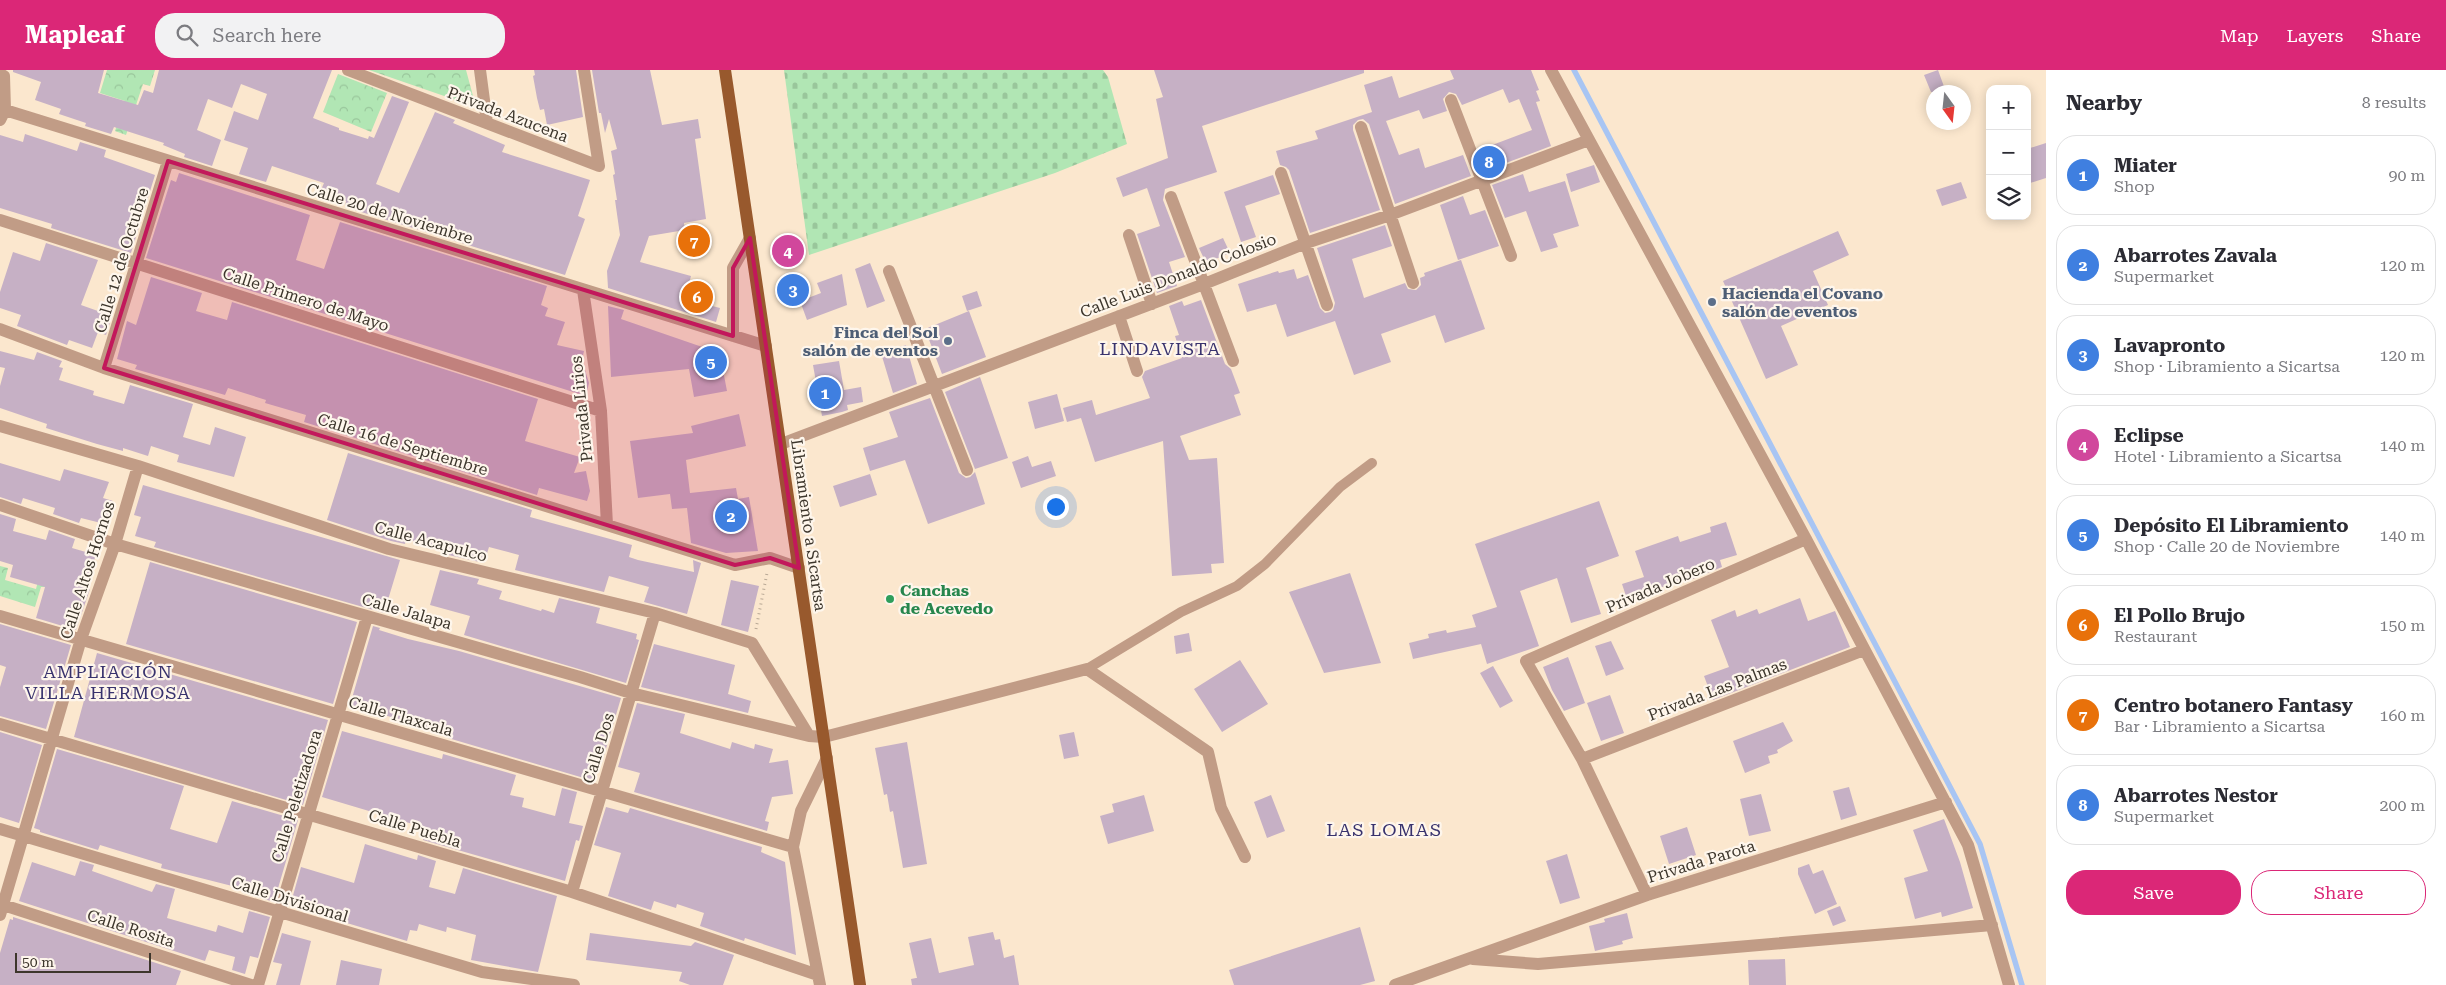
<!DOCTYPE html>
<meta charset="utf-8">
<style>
body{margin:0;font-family:"Roboto Serif",serif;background:#f2f2f3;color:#2b2b33}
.controls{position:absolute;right:15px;top:15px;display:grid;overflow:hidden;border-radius:10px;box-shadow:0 2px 12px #0003}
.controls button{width:45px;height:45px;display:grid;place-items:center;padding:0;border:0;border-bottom:1px solid #e1e1e2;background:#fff;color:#2b2b33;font:25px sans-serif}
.compass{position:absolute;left:1926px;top:15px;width:45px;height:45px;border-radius:50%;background:#fff;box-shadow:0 2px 12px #0003;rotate:165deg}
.scale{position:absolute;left:15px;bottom:12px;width:136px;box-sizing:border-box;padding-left:5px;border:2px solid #3d362c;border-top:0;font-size:14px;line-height:18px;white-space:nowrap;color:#3d362c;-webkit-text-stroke:4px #fef6ec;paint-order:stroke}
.you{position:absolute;left:1055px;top:436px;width:18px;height:18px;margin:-12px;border:4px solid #fff;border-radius:50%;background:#1a73e8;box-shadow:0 0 0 8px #1a73e833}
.badge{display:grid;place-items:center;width:32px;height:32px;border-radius:50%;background:#db2777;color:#fff;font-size:16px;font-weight:700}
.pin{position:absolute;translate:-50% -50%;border:2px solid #fff;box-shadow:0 1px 5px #0006}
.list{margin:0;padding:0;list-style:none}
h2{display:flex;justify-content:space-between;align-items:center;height:65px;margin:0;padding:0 20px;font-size:21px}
h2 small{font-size:16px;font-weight:400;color:#7c7c81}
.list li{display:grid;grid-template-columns:32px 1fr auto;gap:15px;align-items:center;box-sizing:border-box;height:80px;margin:0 10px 10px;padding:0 10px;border:1px solid #e1e1e2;border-radius:20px}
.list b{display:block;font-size:19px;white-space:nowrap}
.list p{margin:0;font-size:16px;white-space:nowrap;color:#7c7c81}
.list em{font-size:16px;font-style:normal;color:#7c7c81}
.actions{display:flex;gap:10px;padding:15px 20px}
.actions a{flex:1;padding:11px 0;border:1px solid #db2777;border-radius:20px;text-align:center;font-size:18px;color:#db2777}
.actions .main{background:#db2777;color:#fff}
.icon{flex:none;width:28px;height:28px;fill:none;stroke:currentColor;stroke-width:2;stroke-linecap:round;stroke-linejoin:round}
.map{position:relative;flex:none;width:2046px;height:915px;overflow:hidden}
header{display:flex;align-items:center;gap:30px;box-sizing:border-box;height:70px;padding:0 25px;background:#db2777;color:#fff}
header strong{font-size:24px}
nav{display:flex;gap:28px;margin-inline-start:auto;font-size:18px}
.search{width:350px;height:45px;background:#f2f2f3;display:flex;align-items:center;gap:12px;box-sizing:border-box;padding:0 18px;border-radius:20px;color:#7c7c81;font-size:19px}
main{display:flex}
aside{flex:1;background:#fff}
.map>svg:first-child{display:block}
.forest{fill:url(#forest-crowns)}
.cemetery{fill:url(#cemetery-stones)}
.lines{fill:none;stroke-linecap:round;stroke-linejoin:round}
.stream{stroke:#a8c5f3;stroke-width:5.5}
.building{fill:#c6b0c5}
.path{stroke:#b9a996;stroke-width:3;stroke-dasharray:1 4;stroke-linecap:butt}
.lane{stroke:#c19c86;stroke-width:10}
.street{stroke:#c19c86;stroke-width:12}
.primary{stroke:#98592d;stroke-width:12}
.marked{fill:#c2185b;fill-opacity:0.2;stroke:#c2185b;stroke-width:4;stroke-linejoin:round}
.service-dot{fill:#5c6f8a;stroke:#fef6ec;stroke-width:2}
.leisure-dot{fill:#2e9e5b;stroke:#fef6ec;stroke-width:2}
.labels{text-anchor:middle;stroke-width:4.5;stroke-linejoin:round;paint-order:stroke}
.street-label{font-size:16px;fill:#3d362c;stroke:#fef6ec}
.service-label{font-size:16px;font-weight:bold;fill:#4e5e75;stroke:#fef6ec;text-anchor:start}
.leisure-label{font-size:16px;font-weight:bold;fill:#27864d;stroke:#fef6ec;text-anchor:start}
.neighbourhood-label{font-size:18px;letter-spacing:1px;fill:#38326d;stroke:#fef6ec}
</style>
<header>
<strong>Mapleaf</strong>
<div class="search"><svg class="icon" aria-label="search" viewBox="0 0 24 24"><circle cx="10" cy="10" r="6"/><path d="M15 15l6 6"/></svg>Search here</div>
<nav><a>Map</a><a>Layers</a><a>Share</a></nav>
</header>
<main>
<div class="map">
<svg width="2046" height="915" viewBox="0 0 2046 915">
<defs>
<pattern id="forest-crowns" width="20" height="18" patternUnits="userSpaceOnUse" patternTransform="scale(1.25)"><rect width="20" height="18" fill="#b1e6b4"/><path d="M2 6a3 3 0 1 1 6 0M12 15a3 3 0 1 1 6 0" fill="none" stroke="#99c69b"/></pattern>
<pattern id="cemetery-stones" width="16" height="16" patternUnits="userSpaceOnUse" patternTransform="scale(1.25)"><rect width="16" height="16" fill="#b1e6b4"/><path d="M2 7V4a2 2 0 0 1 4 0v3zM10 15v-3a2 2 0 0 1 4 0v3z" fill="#99c69b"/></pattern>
</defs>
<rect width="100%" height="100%" fill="#fbe7ce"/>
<path class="forest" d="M107,0H155L150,16L143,14L126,65L115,61L125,31L100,23Z
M369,0H466L476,37Z
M338,4L387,23L371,62L323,42Z
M0,496L8,498L5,510L36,519L39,507L49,517H41L35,537L0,526Z"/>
<path class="cemetery" d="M784,0H1103L1108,7L1127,74L1055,103L809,185Z"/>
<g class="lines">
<path class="stream" d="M1574,0L1980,774L2022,915"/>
</g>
<path class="building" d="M13,0H104L98,23L138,35L144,20L153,23L159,0H332L313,48L339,58V60L368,69L369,66L374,68L392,26L409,32L376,114L399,123L435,42L455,50L453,53L505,75L502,82L590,110L578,146L585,149L565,205L345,137L346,131L320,122L324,113L272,96L266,112L239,104L248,78L224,70L234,41L258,50L267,24L241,14L232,38L208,29L197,60L221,70L212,96L184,87L185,84L163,75L164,73L114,57L111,64L85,56L86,53L59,44L61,39L35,30L41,12L13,2Z
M534,0H576L583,47L547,55L544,39L540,40L537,28L533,6L535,5Z
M592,0H650L662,55L698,49L701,68L695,69L706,149L684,153L685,160L649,166L640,192L691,206L685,229L720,238L716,252L608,218L607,201L620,165L615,130H617L613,105L615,104L611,81L617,79L609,49L605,63L601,43H599Z
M1154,0H1364V3L1202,56L1217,102L1165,119L1163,130L1185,187L1169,192L1177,216L1157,223L1137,164L1160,156L1147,118L1123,127L1116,108L1168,88L1156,29L1163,27Z
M1450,0H1531L1539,20L1536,21L1540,31L1536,32L1551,76L1487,100L1479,80L1532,60L1519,29L1509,33L1503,19L1462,35L1456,24L1449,22L1443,29L1447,41L1423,49L1419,40L1386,51L1399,85L1419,78L1425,98L1463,85L1471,106L1395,134L1369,54L1363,49L1358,50L1353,55V60L1380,140L1310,163L1289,100L1286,97L1280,95L1276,81L1318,69L1315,61L1372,42L1364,15L1392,6L1399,28L1454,9Z
M1938,0L1946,22H1931L1924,5Z
M25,64L77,81L80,72L106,80L104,87L155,105L131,183L51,158L52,154L0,138V65L23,72Z
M2046,73V108L2027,114V79Z
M1594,95L1600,112L1571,122L1566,104Z
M179,103L310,145L296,190L324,199L340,152L547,216L541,235L548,238L545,246L565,252L557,275L584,281L582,290L589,313L586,326L146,188L171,110L176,112Z
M1523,104L1529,122L1565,111L1579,156L1553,164L1558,177L1541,182L1526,141L1505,148L1492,115Z
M1273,105L1280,124L1245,136L1256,167L1241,172L1224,122Z
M1961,112L1967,128L1942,136L1936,120Z
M1463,126L1470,145L1485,140L1499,176L1458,190L1440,135Z
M1385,155L1392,176L1352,189L1364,228L1405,213L1408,219L1416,220L1421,215L1420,208L1425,206L1424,203L1461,190L1485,259L1445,273L1435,245L1381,264L1391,292L1354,305L1335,251L1287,267L1276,234L1247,242L1238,214L1278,201L1279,203L1294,199L1297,209L1308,205L1320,238L1325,243L1330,242L1333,240L1335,233L1317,178Z
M1838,161L1849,185L1813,201L1828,235L1781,256L1798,295L1766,309L1723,211Z
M1223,168L1230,183L1206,193L1199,178Z
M46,173L98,190L81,235L112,246L106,265L98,262L92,278L69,270L67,275L17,256L21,245L0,238V222L13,182L40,191Z
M870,193L885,231L867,238L855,199Z
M842,204L847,235L807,250L800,231L821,223L817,213Z
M151,207L202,223L196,241L227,250L232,232L538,329L525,371L580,387L574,403L586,401L590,421L587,431L539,418L537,425L304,352L306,345L265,333L266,330L228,318L225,325L135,299L137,295L117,289L127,251L136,255Z
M977,221L982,236L967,241L962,226Z
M1201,230L1225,294L1231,299L1240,323L1234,325L1241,345L1180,366L1189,390L1217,388L1224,493L1211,494L1212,503L1172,506L1163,371L1095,392L1081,348L1067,352L1063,338L1092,330L1096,345L1150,328L1142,307L1145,301L1182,288L1175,266L1179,265L1169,236L1182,231L1184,236Z
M608,236L624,240L621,249L711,280L714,297L722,295L727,321L694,327L689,299L611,307Z
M969,241L986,287L942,304L925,259Z
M906,275L917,314L893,323L881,283Z
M0,281L34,290L37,282L62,291L59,297L63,298L59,310L94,321L93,325L124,334L130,315L193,334L183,367L210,375L215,357L246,367L234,407L177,392L179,385L151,376L148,386L123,378V381L97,374L46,358L47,354L0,338V316L5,298L0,297Z
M839,291L844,320L861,317L863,332L847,335L848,340L842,342L822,346L813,295Z
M980,307L1008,388L975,399L945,322Z
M1057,324L1064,351L1035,359L1028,332Z
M930,328L959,403L966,408L970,407L975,402L985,434L928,454L905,390L870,401L863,378L898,367L889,342Z
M739,344L746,376L686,390L690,423L736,418L738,429L749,427L758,481L726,483L691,473L687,438L672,439L670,424L638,428L630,371L693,363L691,356Z
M348,383L532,440L530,447L632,475L629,487L638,490L694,502L693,490L701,493L687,544L644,532L649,517L609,506L604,522L515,500L519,485L489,477L484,493L444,484L445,480L409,470H406L405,474L391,471L327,450Z
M1028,386L1032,397L1051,391L1056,406L1021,418L1012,392Z
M0,393L60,411L64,399L109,412L103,428L113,431L105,454L81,448L79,453L53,444L55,438L23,428L21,434L0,427Z
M870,404L877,425L840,437L833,416Z
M143,415L400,490L384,543L154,477L156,472L135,466L141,447L134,445Z
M1599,431L1619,486L1586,498L1601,544L1571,553L1557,508L1520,521L1539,576L1487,594L1481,574L1413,589L1409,573L1429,568L1428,564L1446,560L1447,563L1476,557L1472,545L1497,537L1475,474Z
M0,444L16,449L13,461L46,470L49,460L75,469L72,478L96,485L86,517L90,519L76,560L36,548L45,517L10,507L13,495L0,491Z
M1726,452L1737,485L1720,490L1722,497L1693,509V507L1647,522L1648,525L1628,532L1622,514L1644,507L1635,481L1678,466L1680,472L1711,462L1710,457Z
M150,492L357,552L333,634L126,574Z
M440,500L479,509L477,514L502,521L499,529L541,541L542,539L554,543L559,528L600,538L596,553L637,564L636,569L639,570L626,613L464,565L470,546L430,535Z
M1350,503L1381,593L1324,603L1289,522Z
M731,510L759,516L748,562L721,555Z
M1800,528L1808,551L1835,541L1850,577L1713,630L1704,606L1729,597L1711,550L1735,540L1737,547L1757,539L1759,544Z
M0,554L71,575L46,659L0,646V617L6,597L0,595Z
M373,556L380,558L379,560L408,569L459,581L621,628L602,692H600L594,711L448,668L449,664L350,635Z
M1189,563L1192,581L1176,584L1174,566Z
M1611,571L1624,599L1606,606L1595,576Z
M654,574L735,595L728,624L751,631L748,643L641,617Z
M97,583L328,650L303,735L74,667Z
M1568,587L1585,633L1564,641L1552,620L1543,597Z
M1240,590L1268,634L1222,662L1194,619Z
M1493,596L1513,631L1500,638L1480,603Z
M1610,625L1624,663L1601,671L1587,633Z
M637,633L685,644L680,663L730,679L732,672L754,679L755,674L773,679L769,693L788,690L793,724L772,727L765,751L769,752L767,761L634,722L640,703L618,697Z
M1783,652L1793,671L1777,680L1778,683L1768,686L1770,693L1745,703L1733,671Z
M342,661L442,689L443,684L516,705L510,725L524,728L522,737L555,746L562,718L577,722L569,753L583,756L579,771L576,770L565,811L423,770L426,758L322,727Z
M0,662L42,675L19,753L0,747Z
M1074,662L1079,686L1064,689L1059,665Z
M907,672L927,794L903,798L893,741L890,742L887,724L884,725L875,678Z
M57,679L184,716L170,759L217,773L232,731L298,750L274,832L251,825L252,821L161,798L162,794L100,775L98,780L40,762V760L34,758Z
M1849,717L1857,745L1841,750L1833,721Z
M1761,724L1771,761L1749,766L1740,729Z
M1144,725L1154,761L1108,774L1100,746L1114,742L1112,734Z
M1271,725L1285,761L1267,768L1254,732Z
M606,737L628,743L630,738L762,777L761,782L785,792L796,885L745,868L744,871L700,856L704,843L677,834L676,838L654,831L651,840L608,826L621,783L594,775Z
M1944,749L1960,792L1973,838L1942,847L1941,842L1915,849L1904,808L1928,801L1913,760Z
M1687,757L1696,785L1669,794L1660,766Z
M365,774L417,790L418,785L436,791L429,817L455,824L463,798L557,826L538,902L471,890L476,865L447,857L446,862L419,854L417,861L410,860L407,871L290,836L301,797L354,813Z
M1567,784L1580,828L1560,834L1546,791Z
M80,791L94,795L92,801L152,822L156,814L175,819L167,848L216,862L218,855L243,863L249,841L270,847L258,888L250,886L245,904L232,900L235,887L209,880L205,891L19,831L32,792L75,806Z
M1809,794L1813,804L1823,800L1837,834L1815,844L1798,804V798Z
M1840,836L1846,851L1833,856L1827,841Z
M1627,843L1633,868L1622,871L1623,874L1595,881L1589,856L1605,852L1604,849Z
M13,847L181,901L176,915H0V883L10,849L13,850Z
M1360,857L1375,911L1360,915H1234L1229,900Z
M993,862L995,870L1000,869L1004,888L1014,885L1019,915H912L911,909L921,907L917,908L909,873L931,868L939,903L974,895L968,867Z
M282,863L311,871L300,915H276L282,894L273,892Z
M590,863L691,876L695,872L734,885L723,915H690L679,911L682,902L586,890Z
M1785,889L1786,915H1749L1748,890Z
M341,890L382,899L379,915H336Z"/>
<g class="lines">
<path class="path" d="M756,559L767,503"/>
<path class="lane" d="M1087,599L1181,542L1237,516L1265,494L1340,417L1372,393"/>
<path class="street" d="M348,0L599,96
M480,0L487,53
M584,0L599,96
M1551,0L1806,469L1968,775L2009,915
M0,4L4,6L5,40L0,50
M1451,30L1511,186
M5,40L766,276
M1361,57L1413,213
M1281,103L1327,235
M1171,127L1233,291
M0,150L601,341
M1129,165L1152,234
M889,201L967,400
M583,220L601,341L607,455
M1119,246L1137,301
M0,259L104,298L735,495L770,488L799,498
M733,266V198L750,168
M104,298L168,91
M0,356L138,396L389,479L655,543L752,573L809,666
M781,374L1204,214L1306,173L1390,145L1589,70
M0,435L115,474L580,607L631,623L809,666L824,667L1087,599L1208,682L1221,738L1245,787
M0,546L793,777
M0,654L572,822L818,905
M1582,689L1864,580
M0,759L482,902L574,915
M572,822L655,543
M1647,825L1582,689L1526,591L1806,469
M0,834L251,915
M0,845L81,569L115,474L138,396
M1473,889L1538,894L1992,855
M258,915L367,547
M820,915L793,777L801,741L827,688
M1395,915L1647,825L1946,732"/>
<path class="primary" d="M725,0L860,915"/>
</g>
<path class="marked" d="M168,91L733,266V198L750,168L799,498L770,488L735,495L104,298Z"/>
<g class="service-dot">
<circle cx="1712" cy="232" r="5"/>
<circle cx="948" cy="271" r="5"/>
</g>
<circle class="leisure-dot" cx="890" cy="529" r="5"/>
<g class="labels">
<g class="street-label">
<text transform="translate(508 44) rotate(21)" y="6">Privada Azucena</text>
<text transform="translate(390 143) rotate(17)" y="6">Calle 20 de Noviembre</text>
<text transform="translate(121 190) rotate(-73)" y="6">Calle 12 de Octubre</text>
<text transform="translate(1178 205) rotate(-21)" y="6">Calle Luis Donaldo Colosio</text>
<text transform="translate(306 229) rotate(18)" y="6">Calle Primero de Mayo</text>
<text transform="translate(581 339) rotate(-96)" y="6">Privada Lirios</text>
<text transform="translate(403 374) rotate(17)" y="6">Calle 16 de Septiembre</text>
<text transform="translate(809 455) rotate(82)" y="6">Libramiento a Sicartsa</text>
<text transform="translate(431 471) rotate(15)" y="6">Calle Acapulco</text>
<text transform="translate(87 500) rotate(-72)" y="6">Calle Altos Hornos</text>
<text transform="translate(1660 515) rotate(-23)" y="6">Privada Jobero</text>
<text transform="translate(407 541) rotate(16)" y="6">Calle Jalapa</text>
<text transform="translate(1717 619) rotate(-21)" y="6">Privada Las Palmas</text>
<text transform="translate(401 646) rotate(16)" y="6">Calle Tlaxcala</text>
<text transform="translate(598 678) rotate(-73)" y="6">Calle Dos</text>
<text transform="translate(296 726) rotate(-73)" y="6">Calle Peletizadora</text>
<text transform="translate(415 758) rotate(17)" y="6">Calle Puebla</text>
<text transform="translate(1701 791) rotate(-17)" y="6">Privada Parota</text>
<text transform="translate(290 829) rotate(17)" y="6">Calle Divisional</text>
<text transform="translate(131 858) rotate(18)" y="6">Calle Rosita</text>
</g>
<g class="service-label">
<text x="1722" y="229">Hacienda el Covano<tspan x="1722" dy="18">salón de eventos</tspan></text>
<text x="938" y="268" text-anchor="end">Finca del Sol<tspan x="938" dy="18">salón de eventos</tspan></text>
</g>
<g class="leisure-label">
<text x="900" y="526">Canchas<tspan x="900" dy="18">de Acevedo</tspan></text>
</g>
<g class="neighbourhood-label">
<text x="1160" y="285">LINDAVISTA</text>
<text x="108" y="608">AMPLIACIÓN<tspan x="108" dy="21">VILLA HERMOSA</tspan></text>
<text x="1384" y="766">LAS LOMAS</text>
</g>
</g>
</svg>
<div class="controls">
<button>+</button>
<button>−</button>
<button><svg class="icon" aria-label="layers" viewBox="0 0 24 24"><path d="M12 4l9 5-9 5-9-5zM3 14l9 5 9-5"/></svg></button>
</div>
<svg class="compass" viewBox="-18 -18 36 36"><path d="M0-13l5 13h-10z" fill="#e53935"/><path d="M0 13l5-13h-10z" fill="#7c7c81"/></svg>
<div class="scale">50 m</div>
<div class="you"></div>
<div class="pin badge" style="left:825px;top:323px;background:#3f7fe0">1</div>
<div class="pin badge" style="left:731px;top:446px;background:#3f7fe0">2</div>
<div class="pin badge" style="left:793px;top:220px;background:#3f7fe0">3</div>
<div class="pin badge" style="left:788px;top:181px;background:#d1479c">4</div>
<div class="pin badge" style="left:711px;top:292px;background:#3f7fe0">5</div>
<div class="pin badge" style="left:697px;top:227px;background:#e8710a">6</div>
<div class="pin badge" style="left:694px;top:171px;background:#e8710a">7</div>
<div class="pin badge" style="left:1489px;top:92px;background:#3f7fe0">8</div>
</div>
<aside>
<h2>Nearby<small>8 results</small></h2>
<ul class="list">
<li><span class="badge" style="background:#3f7fe0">1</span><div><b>Miater</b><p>Shop</p></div><em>90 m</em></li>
<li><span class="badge" style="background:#3f7fe0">2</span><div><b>Abarrotes Zavala</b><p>Supermarket</p></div><em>120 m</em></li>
<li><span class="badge" style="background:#3f7fe0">3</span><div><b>Lavapronto</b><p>Shop · Libramiento a Sicartsa</p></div><em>120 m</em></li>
<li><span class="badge" style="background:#d1479c">4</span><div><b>Eclipse</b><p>Hotel · Libramiento a Sicartsa</p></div><em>140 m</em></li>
<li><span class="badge" style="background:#3f7fe0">5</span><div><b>Depósito El Libramiento</b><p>Shop · Calle 20 de Noviembre</p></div><em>140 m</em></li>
<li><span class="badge" style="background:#e8710a">6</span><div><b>El Pollo Brujo</b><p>Restaurant</p></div><em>150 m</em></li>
<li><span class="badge" style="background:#e8710a">7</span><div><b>Centro botanero Fantasy</b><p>Bar · Libramiento a Sicartsa</p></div><em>160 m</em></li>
<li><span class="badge" style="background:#3f7fe0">8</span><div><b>Abarrotes Nestor</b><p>Supermarket</p></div><em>200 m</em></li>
</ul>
<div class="actions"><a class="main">Save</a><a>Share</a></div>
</aside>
</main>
